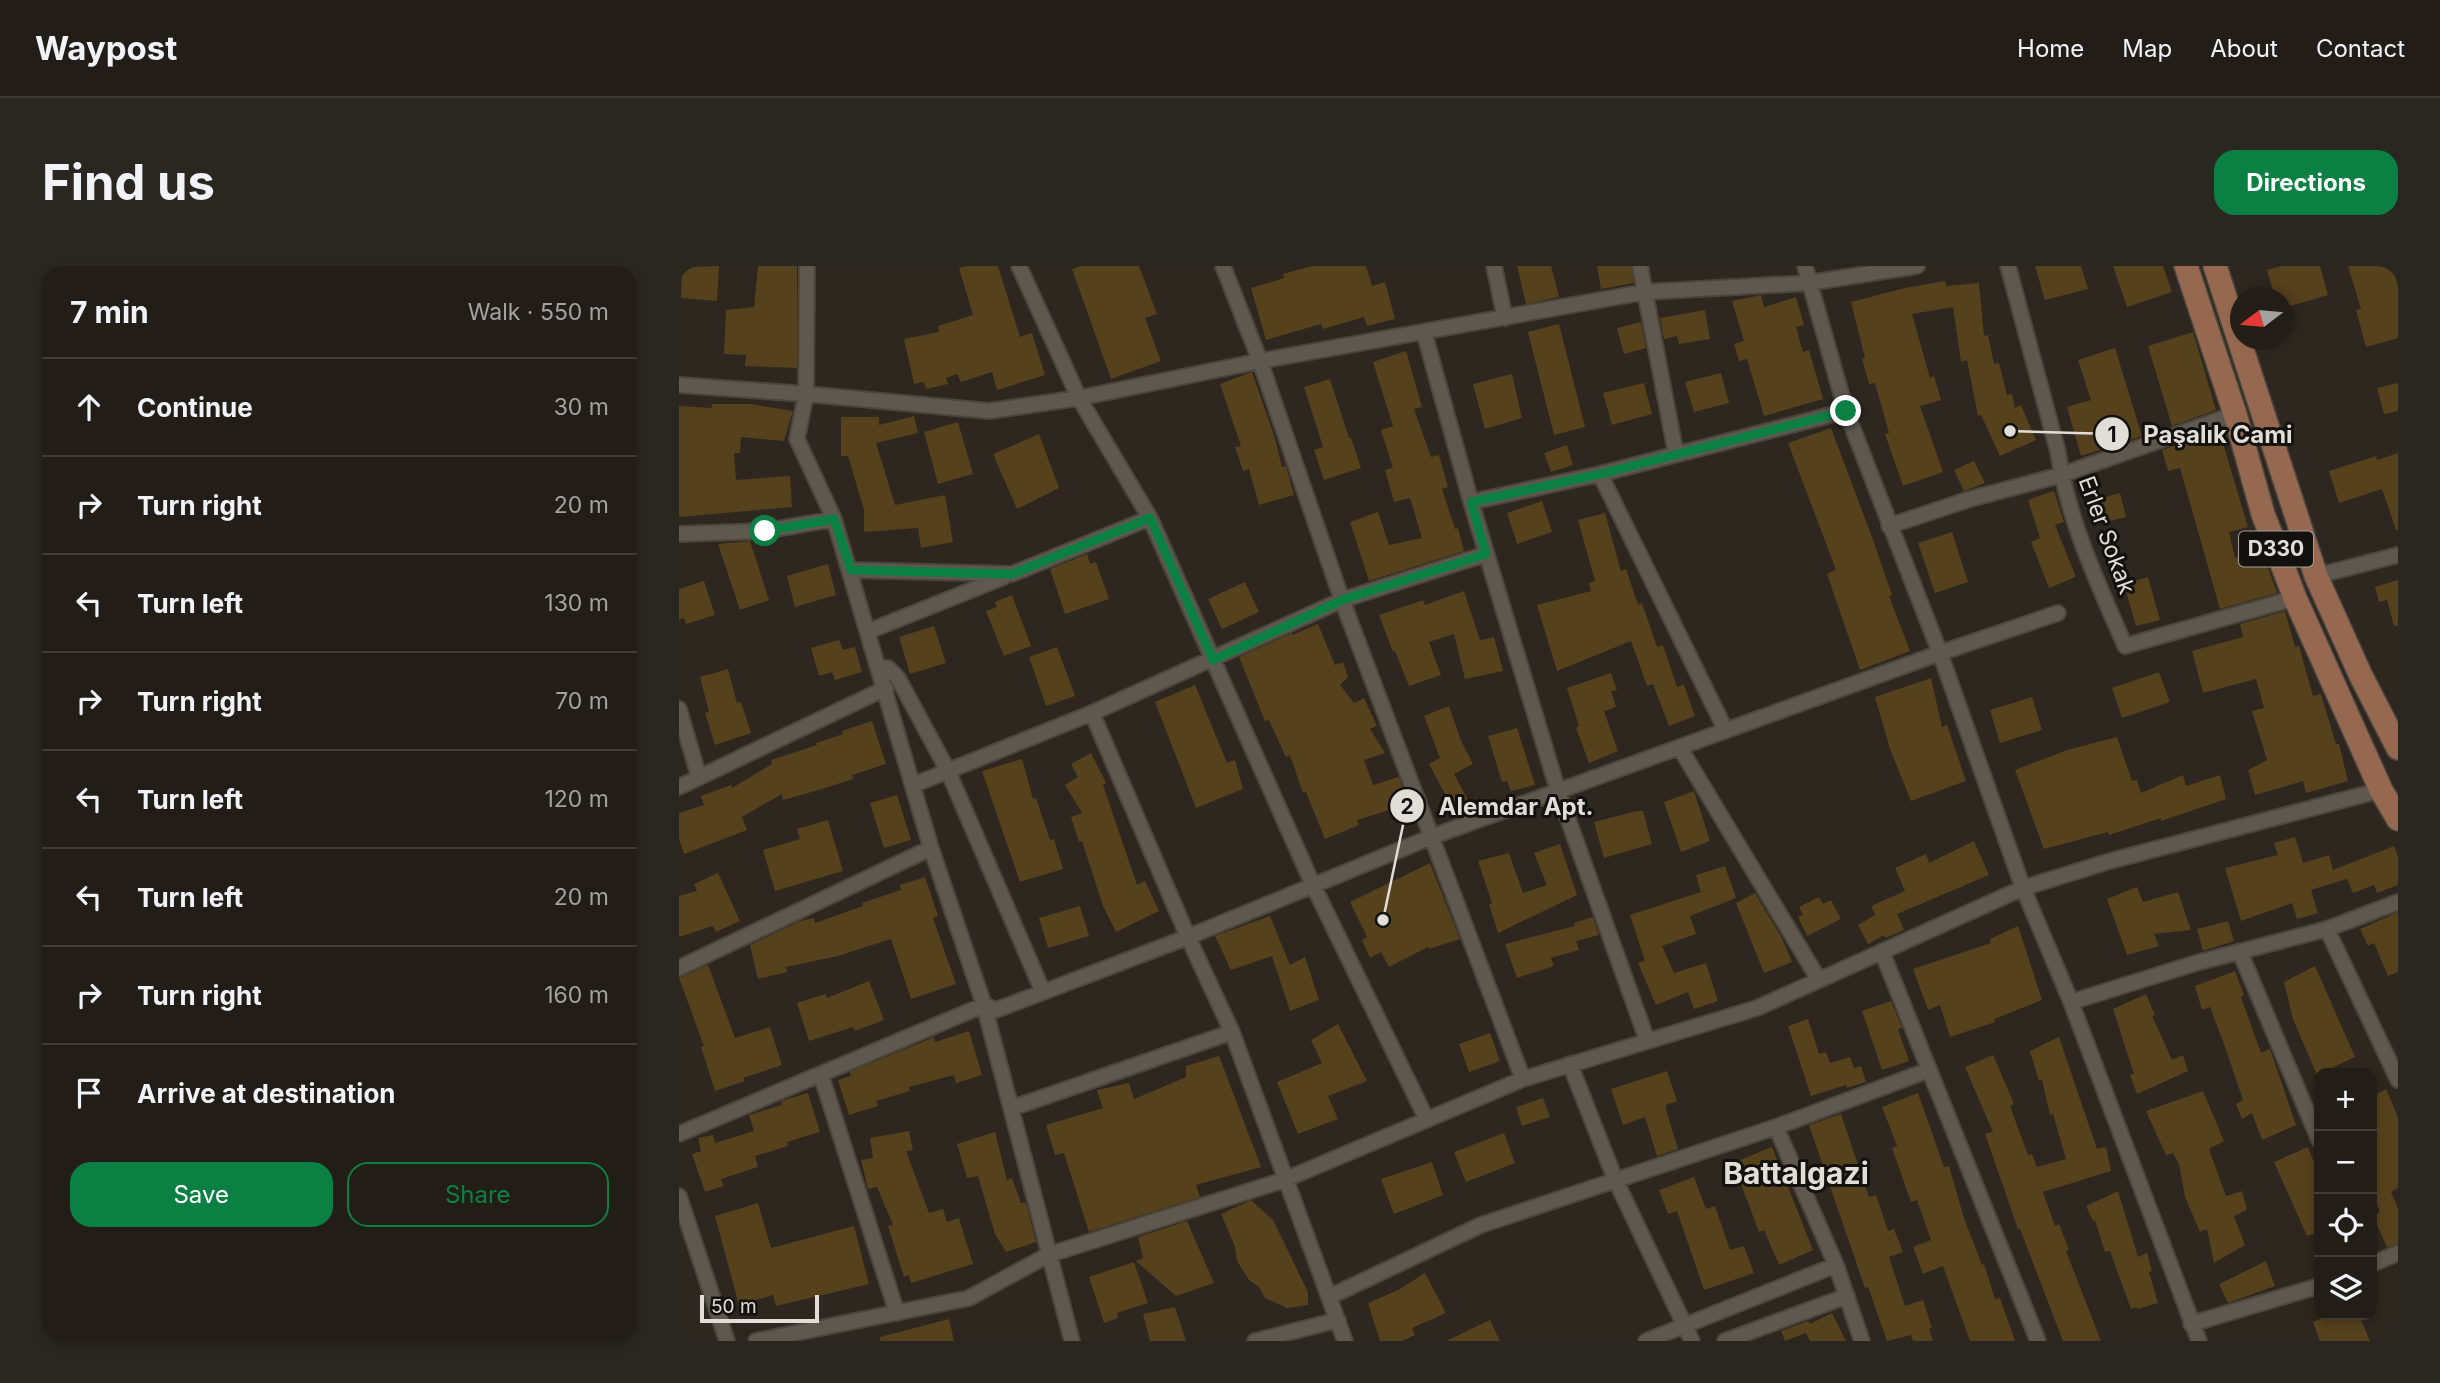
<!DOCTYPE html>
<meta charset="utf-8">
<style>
body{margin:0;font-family:Inter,sans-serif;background:#2a2620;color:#f1f3f6}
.controls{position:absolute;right:21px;bottom:21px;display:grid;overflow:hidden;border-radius:14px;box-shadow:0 4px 10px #0003}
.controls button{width:63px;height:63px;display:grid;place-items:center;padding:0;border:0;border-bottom:2px solid #3f3b36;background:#221d17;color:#f1f3f6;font:35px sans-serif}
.compass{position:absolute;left:1551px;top:21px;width:63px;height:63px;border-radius:50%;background:#221d17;box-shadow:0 4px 10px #0003;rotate:254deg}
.scale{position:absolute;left:21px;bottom:18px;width:119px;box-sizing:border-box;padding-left:7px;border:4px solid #e1ded8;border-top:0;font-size:19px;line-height:24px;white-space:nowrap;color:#e1ded8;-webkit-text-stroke:5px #13110d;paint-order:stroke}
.stop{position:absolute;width:21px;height:21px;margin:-16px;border:5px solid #0b8043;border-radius:50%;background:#fff}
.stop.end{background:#0b8043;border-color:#fff;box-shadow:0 2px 7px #0008}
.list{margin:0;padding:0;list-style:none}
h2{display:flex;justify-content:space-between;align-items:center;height:91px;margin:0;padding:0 28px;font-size:30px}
h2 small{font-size:23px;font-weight:400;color:#a2a2a1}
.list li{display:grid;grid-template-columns:46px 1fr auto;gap:21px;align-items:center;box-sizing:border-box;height:98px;padding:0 28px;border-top:2px solid #3f3b36}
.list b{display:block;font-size:26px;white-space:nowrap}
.list em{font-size:23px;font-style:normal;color:#a2a2a1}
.actions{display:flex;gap:14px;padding:21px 28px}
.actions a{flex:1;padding:16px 0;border:2px solid #0b8043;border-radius:21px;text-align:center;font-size:24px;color:#0b8043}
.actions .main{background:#0b8043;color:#fff}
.icon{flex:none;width:38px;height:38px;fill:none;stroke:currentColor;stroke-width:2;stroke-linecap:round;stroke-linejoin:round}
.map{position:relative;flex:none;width:1719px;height:1075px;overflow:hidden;border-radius:21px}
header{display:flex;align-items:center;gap:42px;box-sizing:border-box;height:98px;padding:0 35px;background:#221d17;border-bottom:2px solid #3f3b36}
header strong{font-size:33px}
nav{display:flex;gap:38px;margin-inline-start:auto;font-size:24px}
.intro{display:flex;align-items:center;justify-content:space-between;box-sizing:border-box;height:168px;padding:0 42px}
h1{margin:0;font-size:49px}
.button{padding:18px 32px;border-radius:21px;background:#0b8043;color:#fff;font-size:24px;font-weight:700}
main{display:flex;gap:42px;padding:0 42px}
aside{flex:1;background:#221d17;border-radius:21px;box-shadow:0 4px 10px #0003}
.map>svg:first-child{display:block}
.building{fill:#55411c}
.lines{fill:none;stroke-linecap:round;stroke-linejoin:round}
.street-casing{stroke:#4a463e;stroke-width:18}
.primary-casing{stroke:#4a463e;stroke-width:26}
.street{stroke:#5e584e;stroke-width:14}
.primary{stroke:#966850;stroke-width:23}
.route{stroke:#0b8043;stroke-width:9}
.labels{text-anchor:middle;stroke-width:6;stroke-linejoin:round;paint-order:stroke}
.shield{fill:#13110d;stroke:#a3a09b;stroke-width:2}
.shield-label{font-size:21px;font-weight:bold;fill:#e1ded8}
.street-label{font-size:23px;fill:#e1ded8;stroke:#13110d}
.district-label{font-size:30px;font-weight:bold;fill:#e1ded8;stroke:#13110d}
.leader{fill:none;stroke:#e1ded8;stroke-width:2.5}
.callout-dot{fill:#e1ded8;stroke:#13110d;stroke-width:2.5}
.mark-label{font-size:21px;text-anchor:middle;font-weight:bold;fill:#111}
.callout-label{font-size:24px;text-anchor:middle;font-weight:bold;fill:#e1ded8;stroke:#13110d;stroke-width:6;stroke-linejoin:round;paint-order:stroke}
</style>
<header>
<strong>Waypost</strong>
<nav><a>Home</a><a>Map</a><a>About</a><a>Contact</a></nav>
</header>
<div class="intro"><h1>Find us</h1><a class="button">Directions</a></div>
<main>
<aside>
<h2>7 min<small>Walk · 550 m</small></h2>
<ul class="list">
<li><svg class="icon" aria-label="ahead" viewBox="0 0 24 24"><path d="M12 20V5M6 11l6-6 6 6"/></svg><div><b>Continue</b></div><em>30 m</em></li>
<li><svg class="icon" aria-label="right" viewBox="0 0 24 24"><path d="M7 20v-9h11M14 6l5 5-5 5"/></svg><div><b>Turn right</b></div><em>20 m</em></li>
<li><svg class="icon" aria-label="left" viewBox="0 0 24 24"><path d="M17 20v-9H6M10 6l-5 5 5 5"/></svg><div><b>Turn left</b></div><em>130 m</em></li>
<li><svg class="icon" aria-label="right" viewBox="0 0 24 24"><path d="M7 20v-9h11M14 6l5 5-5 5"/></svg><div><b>Turn right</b></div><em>70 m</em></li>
<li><svg class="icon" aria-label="left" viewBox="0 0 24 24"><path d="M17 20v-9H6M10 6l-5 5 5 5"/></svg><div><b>Turn left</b></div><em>120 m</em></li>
<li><svg class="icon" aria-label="left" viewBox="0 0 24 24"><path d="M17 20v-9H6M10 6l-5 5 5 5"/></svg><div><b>Turn left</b></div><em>20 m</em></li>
<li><svg class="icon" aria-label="right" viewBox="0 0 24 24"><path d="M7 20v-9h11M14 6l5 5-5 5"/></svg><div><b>Turn right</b></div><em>160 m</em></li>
<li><svg class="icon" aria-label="arrive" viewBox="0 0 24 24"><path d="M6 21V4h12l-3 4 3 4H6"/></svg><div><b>Arrive at destination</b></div></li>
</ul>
<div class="actions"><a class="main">Save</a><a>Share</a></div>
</aside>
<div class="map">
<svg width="1719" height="1075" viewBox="0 0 1719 1075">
<rect width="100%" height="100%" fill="#2d271f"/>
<path class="building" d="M40,0L38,35L2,32L3,1Z
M79,0H118V102L66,100L67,89L45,88L47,44L75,41Z
M287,0H319L341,71L353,67L366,109L318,124L313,106L282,116L278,108L267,112L269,118L247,123L245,116L235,118L225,73L260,66L259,60L294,49L280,2Z
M402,0H460L478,48L466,52L482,95L432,113L393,3Z
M633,0H687L693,20L706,16L716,53L688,60L685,51L644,63L642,58L587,74L572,22L605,12L604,8Z
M838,0H872L880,31L847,38Z
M918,0H952L955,17L922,23Z
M1356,0H1402L1409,23L1366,34Z
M1434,0H1484L1493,26L1448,41Z
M1602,0H1641L1649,29L1604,42V32H1596L1588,4Z
M1669,0H1713L1719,19V72L1687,81L1677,44L1682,43Z
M1266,15L1267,20L1300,17L1305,70L1309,69L1315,98L1320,97L1328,129L1333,128L1336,142L1342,139L1357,174L1321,190L1302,149L1299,150L1288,94L1282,96L1274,41L1233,48L1251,112L1255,110L1262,134L1241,140L1264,206L1224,220L1206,168L1210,167L1196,117L1190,118L1183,93L1186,92L1172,36L1226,22Z
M1082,29L1085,41L1117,31L1125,59L1117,61L1124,86L1130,84L1144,133L1085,150L1068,93L1060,95L1055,78L1065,75L1053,35Z
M1026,44L1031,73L1000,78L998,70L985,73L981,52Z
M962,56L967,82L945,88L938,62Z
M880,58L906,161L875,169L849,66Z
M1514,66L1537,144L1493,160L1469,80Z
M1436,82L1463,170L1402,190L1388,141L1412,134L1399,94Z
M727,85L743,141L735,143L752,191L760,189L769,221L763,223L776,263L779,262L785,285L690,315L671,256L699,246L710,279L743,272L731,232L715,236L706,204L714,202L702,164L714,160L694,96Z
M573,106L595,169L603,201L607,200L615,229L580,239L570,203L564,205L556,181L562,180L541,118Z
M1042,107L1050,137L1015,146L1006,116Z
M833,108L843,152L806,163L794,118Z
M651,113L670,172H672L682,202L645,214L635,184L644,181L625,121Z
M965,117L973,148L933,159L924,127Z
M1719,117V145L1705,148L1698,122Z
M33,138H71L114,145L105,175L62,171L61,187H55L57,214L111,210L113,241L0,251V140L33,142Z
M235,150L239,167L197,177L216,239L266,229L274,276L242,282L239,262L185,266V244L169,190H162V151H200V159Z
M279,156L294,208L259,218L245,166Z
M1152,162L1193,271L1213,329L1210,330L1231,385L1181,404L1148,308L1157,304L1109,177Z
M1540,164L1569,261L1550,266L1556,292L1583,284L1598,327L1541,343L1501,202L1489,205L1483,184Z
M360,168L380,222L338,243L314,188Z
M888,179L894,199L872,206L865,187Z
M1719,187V264H1717L1703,223L1660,237L1650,205L1697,190L1698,194Z
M1295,195L1306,217L1285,225L1275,204Z
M1375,225L1385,256L1376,259L1397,311L1370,322L1352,276L1361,272L1349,234Z
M1441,227L1447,251L1415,259L1409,236Z
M863,235L873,266L838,278L828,247Z
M926,247L942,305L947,303L959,339L963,337L978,381L984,379L998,421L1005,419L1016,450L990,460L974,418L968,420L952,375L878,405L858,339L912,325L910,317L916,315L899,254Z
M1273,266L1289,316L1256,327L1239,277Z
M71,275L90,334L61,344L39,278Z
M408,288L411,298L417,296L430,333L386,348L371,303Z
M149,298L157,329L116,341L108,310Z
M1469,311L1481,354L1457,360L1445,318Z
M1719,314V360H1715L1708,334L1700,336L1696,321Z
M25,315L36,349L7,358L5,352L0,354V323Z
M566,316L580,346L543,363L529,333Z
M785,325L801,374L815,371L824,405L786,413L775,368L750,376L762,409L730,420L716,385L714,386L700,349L744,334L746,339Z
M333,329L352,380L325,390L307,345L318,341L316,336Z
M1606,345L1616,381L1620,380L1634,430L1642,428L1657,478H1660L1669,515L1627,527L1624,515L1576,529L1569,504L1588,494L1573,445L1585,442L1577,413L1524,427L1513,385L1564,371L1561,358Z
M639,358L656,399L664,396L669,411L661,419L675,437L685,432L698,460L691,463L706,487L685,494L694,519L720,511L729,538L678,554L680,559L646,573L627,526L624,527L611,489L607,491L590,454L586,455L560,391L613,367V369Z
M255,360L267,397L231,408L220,371Z
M160,374L164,384L176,381L183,406L156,414L153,406L140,410L132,382Z
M378,381L396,430L367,440L350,391Z
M49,403L58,437L62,436L72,467L36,479L26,447L30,446L21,411Z
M1480,406L1491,436L1443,452L1433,422Z
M932,407L938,424L932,425L937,441L925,445L939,485L910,497L897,462L900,460L888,422Z
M1252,412L1263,461L1268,459L1287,515L1232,535L1211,483L1196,431Z
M516,419L548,497L556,494L564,523L517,542L476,436Z
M1353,431L1363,464L1321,477L1311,444Z
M770,440L783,477L794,498L775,508L795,545L774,553L763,530L766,528L750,498L761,492L745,450Z
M193,455L207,498L173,509L174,513L143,523L104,534L103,528L63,551L68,564L5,588L0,573V547L25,539L22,530L52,519L53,522L93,498L92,494L138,479L137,477L164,468L163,465Z
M838,462L856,519L832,525L828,515L823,516L809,470Z
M1438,471L1453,515L1458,514L1462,527L1504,509L1507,520L1541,509L1547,533L1482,555V552L1430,569L1429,566L1365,583L1336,504L1388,484Z
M412,487L427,517L424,519L458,619L466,615L480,645L437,666L424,640L403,575L400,576L392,551L403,547L386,519L399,511L392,498Z
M343,493L354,533L357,532L371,574L375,573L384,603L341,616L303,505Z
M1015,525L1031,575L1002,586L985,536Z
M218,529L232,574L205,582L191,537Z
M958,545H964L973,578L925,592L915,556Z
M149,554L164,605L96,625L84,584L121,573L118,563Z
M1616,571L1624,597L1650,589L1654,604L1715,580L1719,590V619L1698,627L1695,619L1674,627L1668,613L1632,624L1639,647L1618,653L1613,637L1562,655L1546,602L1599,589L1595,577Z
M1295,575L1310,609L1218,648L1225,664L1206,672L1205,669L1189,678L1179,659L1196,649L1192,640L1226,625L1216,602L1247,588L1250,597Z
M881,578L898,629L819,667L810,638L813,637L799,595L830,587L844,627L868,619L855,587Z
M751,597L781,673L750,683L749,681L710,701L702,686L691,692L683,674L688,671L671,636Z
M1046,600L1057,632L1011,650L1017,668L983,680L995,707L1027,697L1039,735L1015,743L1009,726L977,739L959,697L966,695L951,649L1022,626L1017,609Z
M39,607L61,655L37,666L34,660L0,671V630L18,625L15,618Z
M246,611L259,650L254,652L277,718L232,733L212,673L159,690L107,701L108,706L79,713L71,679L121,655L135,652L136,657L184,640L183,637L222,624L221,619Z
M1458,621L1464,636L1499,626L1512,664L1475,668L1480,680L1448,689L1428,633Z
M1076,627L1103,672L1113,696L1085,707L1057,637Z
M1140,631L1144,638L1152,634L1162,653L1128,670L1119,651L1124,649L1120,641Z
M401,640L410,670L369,682L360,652Z
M1719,646V706L1709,710L1695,677L1689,680L1681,663Z
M591,650L611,699L626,691L640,734L611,745L593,690L552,704L536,670Z
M914,651L920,669L897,675L900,684L872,692L875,700L838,712L826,678L896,660L895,657Z
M1549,655L1555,675L1524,685L1518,663Z
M1339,660L1363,734L1315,753L1316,756L1271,771L1261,739L1249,744L1234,703L1312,677L1311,673Z
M29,699L56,772L91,761L103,799L64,812L66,815L36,825L22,781L25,780L0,712Z
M1636,700L1676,791L1638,809L1614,753L1605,716Z
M1556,705L1565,729L1562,731L1582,787L1591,783L1617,859L1583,874L1573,847L1563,853L1557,838L1564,834L1546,781L1531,741L1523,744L1516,720Z
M190,715L205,754L176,765L174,761L130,775L118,737L146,728L148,732Z
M1467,728L1476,749L1473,750L1493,794L1504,789L1509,805L1458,828L1451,809L1455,808L1434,743Z
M1212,735L1223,762L1219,763L1230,795L1203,804L1183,745Z
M1129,753L1140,788L1147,786L1151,797L1171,791L1175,802L1182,800L1187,816L1168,822L1167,819L1132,830L1109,760Z
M659,758L688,815L649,830L659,853L619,868L598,816L643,797L632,774Z
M290,765L303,809L277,817L275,809L230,821L231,825L197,835L199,840L170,849L159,814L172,810L170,806L255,771L256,776Z
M811,767L821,795L790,806L780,778Z
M1380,771L1418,883L1427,881L1432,905L1364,926L1376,960L1380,958L1390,984L1387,985L1422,1075H1384L1341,963H1339L1306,868L1314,866L1286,801L1314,789L1335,838L1331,840L1349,889L1353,888L1358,901L1387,893L1374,848L1371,849L1363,814L1360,815L1351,785Z
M540,790L582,901L517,919L521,931L410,966L385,887L376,889L367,859L424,842L418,824L450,817L455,833L507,811V800Z
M988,805L998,835L987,839V844L999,883L978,890L966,851L944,859L932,823Z
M1707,823L1719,851V922L1712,926L1719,942V978L1708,981L1694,950L1701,946L1693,925V831Z
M1524,825L1545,875L1530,883L1547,930L1563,925L1568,944L1555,950L1566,979L1535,997L1528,963L1521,966L1506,931L1500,898L1494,887L1487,889L1467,845Z
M129,827L141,866L108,876L109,880L76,890L79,901L42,913L45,920L26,926L13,888L22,885L19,872L34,869L36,877L75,865L70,849L103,839L102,835Z
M1239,827L1265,901L1270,900L1285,952L1303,999L1305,998L1316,1033L1321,1032L1336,1075H1291L1264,1000L1244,1008L1234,981L1252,974L1238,934L1232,936L1213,882L1218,880L1203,841Z
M864,832L871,851L843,860L837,841Z
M1162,848L1190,931L1197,929L1209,965L1215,963L1224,986L1210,991L1226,1040L1244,1034L1253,1062L1250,1063L1254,1075H1234L1232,1069L1208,1075L1189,1021L1186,1022L1130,859Z
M230,865L234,884L227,885L250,947L264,943L268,956L280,952L294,998L232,1017L230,1009L225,1011L209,960L214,959L198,921L189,923L182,894L194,892L191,872Z
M316,866L328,914L333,912L342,937H347L357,976L327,986L316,968L299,910L288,912L278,878Z
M825,867L836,897L787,916L775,886Z
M1093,881L1134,984L1100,999L1085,964L1080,966L1054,897Z
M1629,881L1640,909V966L1628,970L1595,896Z
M753,896L764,929L715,948L702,913Z
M1015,911L1027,943L1036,940L1051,984L1065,980L1075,1007L1025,1024L998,945L989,948L980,924Z
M1439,925L1459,991L1468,987L1473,1005L1470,1006L1479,1037L1459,1043L1457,1041L1452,1043L1431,985L1426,986L1416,954L1414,955L1407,940Z
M572,934L594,954L629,1026V1039L608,1042L586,1032L580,1021L570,1014L558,995L556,981L542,948Z
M79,937L92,982L175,960L190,1018L97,1040L94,1029L60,1039L36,950Z
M508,955L535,1017L497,1030L457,995L464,992L459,971Z
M1587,995L1596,1020L1549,1037L1540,1018Z
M455,996L469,1037L438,1047L439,1052L425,1057L410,1011Z
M746,1007L767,1047L733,1062L736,1069L723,1075H701L689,1037L719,1024Z
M496,1041L507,1075H471L464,1048Z
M1153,1047L1167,1075H1131L1127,1067L1106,1075L1102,1065L1129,1055L1131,1058Z
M1650,1049H1680L1691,1075H1641L1634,1056Z
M270,1053L275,1075H201V1071Z
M811,1054L821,1075H767Z"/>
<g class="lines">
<g class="street-casing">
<path id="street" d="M128,0L127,128L118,173L155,253L252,582L305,739L393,1075
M340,0L400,132L471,252L634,619L748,854
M544,0L581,95L663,334L844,813
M815,0L826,52
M961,0L997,188
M1126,0L1167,145L1261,387L1344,622L1392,736L1520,1075
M1329,0L1379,186C1389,255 1419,317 1446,380L1616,332
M745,66L792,236L879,525L968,774
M0,119L127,128L310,145L400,132L581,95L966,26L1129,17L1238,0
M921,208L1047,465
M792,236L921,208L1167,145
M1210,260L1291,233L1382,209L1556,148
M0,268L86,265L155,253
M172,304L333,308L471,252
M1637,310L1719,289
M190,365L325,311
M200,402H209L219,412L269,505L364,726
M0,443L20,511
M413,447L509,671L553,766L666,1075
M1001,482L1140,714
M234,519L413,447L663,334L807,288
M0,521L207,422
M1648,663L1719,814
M1203,686L1359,1075
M1561,686L1640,874
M0,702L252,582
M1392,736L1517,697L1648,663L1719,636
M891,798L936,913L1013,1075
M142,809L218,1047
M333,842L553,766
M1097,861L1157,999L1183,1075
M0,868L305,739L317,744L509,671L752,571L1261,387L1379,347
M0,930L48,1075
M1693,998L1719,987
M650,1031L802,959L1097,861L1250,804
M1512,1058L1640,1020
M77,1075L290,1032L369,989L605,914L844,813L1078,742L1344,622L1431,595L1702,524L1707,527
M576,1075L659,1054
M967,1075L1157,999
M1046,1075L1168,1030"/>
</g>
<g class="primary-casing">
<path id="primary" d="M1507,0L1556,148L1584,248L1616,332L1702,524L1719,553
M1536,0L1637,310L1682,410L1719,482"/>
</g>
<use href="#street" class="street"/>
<use href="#primary" class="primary"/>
</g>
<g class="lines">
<path class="route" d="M86,265L155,253L172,304L333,308L471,252L534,394L663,334L807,288L792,236L921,208L1167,145"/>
</g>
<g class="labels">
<rect class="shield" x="1560" y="265.5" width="74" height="35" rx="5"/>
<g class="shield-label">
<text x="1597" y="290">D330</text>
</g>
<g class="street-label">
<text transform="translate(1428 269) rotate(70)" y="8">Erler Sokak</text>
</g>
<g class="district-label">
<text x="1117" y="918">Battalgazi</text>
</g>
</g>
<path class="leader" d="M1331 165L1433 168M704 654L728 540"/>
<g class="callout-dot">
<circle cx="1331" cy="165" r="7"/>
<circle cx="704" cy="654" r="7"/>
<circle cx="1433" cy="168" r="18"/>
<circle cx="728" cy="540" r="18"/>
</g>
<g class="mark-label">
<text x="1433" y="176">1</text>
<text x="728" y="548">2</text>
</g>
<g class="callout-label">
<text x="1539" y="177">Paşalık Cami</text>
<text x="837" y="549">Alemdar Apt.</text>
</g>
</svg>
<div class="controls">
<button>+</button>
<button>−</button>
<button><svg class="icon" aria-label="locate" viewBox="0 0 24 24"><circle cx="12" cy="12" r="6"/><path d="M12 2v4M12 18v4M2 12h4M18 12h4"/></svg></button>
<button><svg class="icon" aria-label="layers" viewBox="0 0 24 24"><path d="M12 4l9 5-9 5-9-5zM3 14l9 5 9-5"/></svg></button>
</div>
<svg class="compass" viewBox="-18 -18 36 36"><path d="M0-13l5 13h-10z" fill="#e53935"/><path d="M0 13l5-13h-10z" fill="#a2a2a1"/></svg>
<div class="scale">50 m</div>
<div class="stop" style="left:86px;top:265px"></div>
<div class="stop end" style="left:1167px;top:145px"></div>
</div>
</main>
